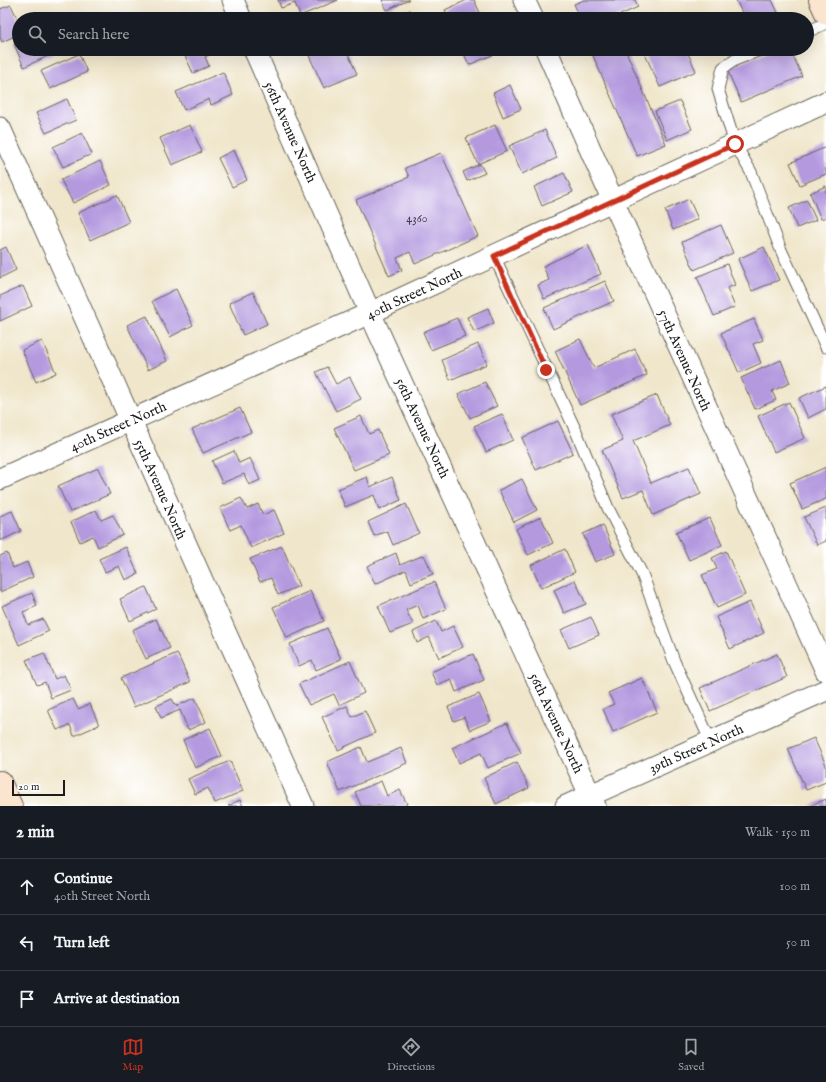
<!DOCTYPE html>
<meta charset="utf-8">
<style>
body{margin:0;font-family:"IM FELL English",serif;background:#242831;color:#f1f3f6}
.scale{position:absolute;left:12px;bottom:10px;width:53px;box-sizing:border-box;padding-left:4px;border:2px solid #1c1c1c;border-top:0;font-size:11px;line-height:14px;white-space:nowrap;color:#1c1c1c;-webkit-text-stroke:3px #fff;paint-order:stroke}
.stop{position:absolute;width:12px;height:12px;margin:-9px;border:3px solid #c8321e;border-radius:50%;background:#fff}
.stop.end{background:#c8321e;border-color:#fff;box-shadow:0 1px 4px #0008}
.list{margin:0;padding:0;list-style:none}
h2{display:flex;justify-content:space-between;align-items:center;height:52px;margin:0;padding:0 16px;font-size:17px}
h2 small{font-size:13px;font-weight:400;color:#9ea1a6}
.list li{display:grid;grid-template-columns:26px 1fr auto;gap:12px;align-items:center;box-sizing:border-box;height:56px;padding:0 16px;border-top:1px solid #363941}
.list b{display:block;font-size:15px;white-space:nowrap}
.list p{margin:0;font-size:13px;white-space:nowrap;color:#9ea1a6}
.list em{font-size:13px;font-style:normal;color:#9ea1a6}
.icon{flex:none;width:22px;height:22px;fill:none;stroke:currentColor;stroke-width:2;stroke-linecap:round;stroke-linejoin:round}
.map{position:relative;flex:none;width:826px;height:806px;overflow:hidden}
.search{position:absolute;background:#171b24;box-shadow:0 4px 16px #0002;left:12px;right:12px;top:12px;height:44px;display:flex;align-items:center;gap:10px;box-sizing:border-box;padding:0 14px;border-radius:22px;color:#9ea1a6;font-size:15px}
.sheet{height:220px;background:#171b24}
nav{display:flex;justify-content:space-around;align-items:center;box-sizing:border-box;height:56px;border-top:1px solid #363941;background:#171b24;font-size:11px;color:#9ea1a6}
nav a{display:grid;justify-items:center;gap:2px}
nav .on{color:#c8321e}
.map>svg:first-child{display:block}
.building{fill:#b499df}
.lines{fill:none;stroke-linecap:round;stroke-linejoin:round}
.lane-casing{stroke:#666359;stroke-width:13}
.street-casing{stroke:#666359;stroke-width:23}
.secondary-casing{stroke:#666359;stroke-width:24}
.lane{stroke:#fff;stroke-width:11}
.street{stroke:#fff;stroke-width:21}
.secondary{stroke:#fce5cf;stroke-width:22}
.route{stroke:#c8321e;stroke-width:5}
.labels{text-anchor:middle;stroke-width:4;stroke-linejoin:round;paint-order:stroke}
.number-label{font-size:12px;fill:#423b4d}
.street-label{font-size:14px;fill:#1c1c1c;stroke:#fff}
</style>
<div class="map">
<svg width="826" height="806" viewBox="0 0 826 806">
<rect width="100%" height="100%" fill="#fff"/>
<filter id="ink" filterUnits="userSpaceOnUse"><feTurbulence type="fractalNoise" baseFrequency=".025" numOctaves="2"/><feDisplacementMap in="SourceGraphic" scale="8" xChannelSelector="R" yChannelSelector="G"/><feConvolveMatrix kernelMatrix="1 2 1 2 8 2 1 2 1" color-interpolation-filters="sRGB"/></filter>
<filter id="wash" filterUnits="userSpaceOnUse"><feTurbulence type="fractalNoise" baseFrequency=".012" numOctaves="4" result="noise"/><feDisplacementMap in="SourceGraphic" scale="16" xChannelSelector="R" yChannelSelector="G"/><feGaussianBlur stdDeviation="0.9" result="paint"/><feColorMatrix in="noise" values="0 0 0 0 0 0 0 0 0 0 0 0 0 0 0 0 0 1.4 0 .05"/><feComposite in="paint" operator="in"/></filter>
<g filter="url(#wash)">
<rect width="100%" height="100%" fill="#f0e6cb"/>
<g id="blocks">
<path class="building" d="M278,0H338L300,16L295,3L281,8Z
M382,0H409L387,10Z
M467,0H474L483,19H449L445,10Z
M584,0H635L638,7L611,19H581L574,4Z
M736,0H772L781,19H745Z
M11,5L19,22V34L2,42L0,37V9Z
M410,10L414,19H395L394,17Z
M19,42V49H58L59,51L24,67L14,44Z
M182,49H212L213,53L205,57L209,66L193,73Z
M306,49H332L334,52L346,49L357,74L324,88Z
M462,49H495L497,53L469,65Z
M590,49H625L666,144L637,156Z
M686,49L696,71L660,87L643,50Z
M773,49H790L802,76L741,102L727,69Z
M79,54L87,72L50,89L41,71Z
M223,72L233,95L211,105L209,99L184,110L176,92Z
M510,85L521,109L503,117L493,93Z
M67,99L76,120L46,133L36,113Z
M680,101L692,129L667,140L655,111Z
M190,125L202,152L172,165L160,138Z
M495,125L507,151L478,164L466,138Z
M545,130L557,158L522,174L509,146Z
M82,133L92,154L63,167L53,147Z
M826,147V174L800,185L790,163Z
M234,150L247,180L232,187L218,158Z
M441,153L478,236L415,264L410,252L397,258L402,270L389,276L356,200L409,177L405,168Z
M100,161L111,185L73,203L61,180Z
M480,164L485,173L467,181L463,172Z
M564,173L573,192L542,206L534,187Z
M826,186V217L821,219L810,193Z
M117,195L129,222L90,240L78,213Z
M689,199L698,219L673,230L665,210Z
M807,200L816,220L797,228L789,208Z
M721,225L733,253L694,270L682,242Z
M588,245L601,274L544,299L538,285L549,280L543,266Z
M6,247L16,270L0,278V250Z
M764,247L779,280L752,291L738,259Z
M727,264L735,285L727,288L735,307L714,316L697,277Z
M605,281L614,301L553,329L544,308Z
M23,286L32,306L0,321V296Z
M176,289L193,325L170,337L152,301Z
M253,292L267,324L243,335L229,303Z
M488,308L494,323L474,332L467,317Z
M147,316L167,361L148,370L127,325Z
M457,318L465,336L431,350L423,332Z
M754,319L763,340L753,344L761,363L739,373L721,333Z
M580,339L594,368L635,349L647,375L580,405L555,351Z
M42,341L56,373L36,382L22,350Z
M478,344L487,364L450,380L442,360Z
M781,360L790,383L772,391L776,400L755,409L741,378Z
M327,367L336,384L350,377L361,399L336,411L316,372Z
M485,382L497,406L470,418L458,394Z
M826,386V409L808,418L799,398Z
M657,395L670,425L633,441L651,483L689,467L701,494L653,515L643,490L623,498L602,450L623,441L611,414Z
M789,402L805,438L774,452L758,416Z
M240,408L251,432L203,453L192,429Z
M502,414L513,440L486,452L474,426Z
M361,416L369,434L378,430L389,455L354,470L334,428Z
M558,421L573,453L536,470L522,438Z
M234,451L239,463L250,458L260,480L249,485L244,474L222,483L212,461Z
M826,467V499L802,509L790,483Z
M98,468L110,494L70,512L58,486Z
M367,477L370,487L392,477L401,500L379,510L374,495L345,507L338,489Z
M522,479L537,510L514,522L499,490Z
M241,498L247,509L258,504L263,515L274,510L284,533L251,548L241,525L230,530L220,508Z
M406,504L419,533L393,545L387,531L374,536L368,522Z
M826,508V541L817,545L804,517Z
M96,510L101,520L113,515L123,535L98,547L93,536L80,542L71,522Z
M12,511L21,531L0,541V516Z
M541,517L553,543L528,555L516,529Z
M710,518L722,545L689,560L676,532Z
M603,525L615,554L595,562L583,534Z
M282,546L299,586L278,595L271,578L260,582L250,559Z
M126,547L138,574L125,580L119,566L105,572L99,559Z
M565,549L575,572L541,588L531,565Z
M726,551L745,595L717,608L702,575L717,569L712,558Z
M7,553L13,568L27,562L33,577L0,592V556Z
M396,553L400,565L424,555L433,574L411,583L406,570L375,584L367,566Z
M575,580L586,604L564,613L554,590Z
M434,582L446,609L423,619L418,605L406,610L413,624L390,633L378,606Z
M146,587L156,609L130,621L120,599Z
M310,591L324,621L287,638L273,607Z
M32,593L37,606L23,612L28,625L43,619L49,631L19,645L2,606Z
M750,602L764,633L730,649L716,617Z
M591,617L599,635L569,648L561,630Z
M156,619L170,648L146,659L132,630Z
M436,621L441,632L453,626L463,647L439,658L429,637L417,643L413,632Z
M327,628L341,659L316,670L312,660L299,666L290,644Z
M44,653L55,679L64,675L71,690L51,698L45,682L37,685L26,660Z
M177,653L190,682L134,707L121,678Z
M473,654L484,680L456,692L451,679L437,685L431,672Z
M777,654L787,677L710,711L700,688Z
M350,661L364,693L339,705L334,694L309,705L299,684Z
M642,678L657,712L613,732L603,709L614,704L608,693Z
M479,694L491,721L470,730L464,717L454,721L448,707Z
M195,698L206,722L188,730L180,710L161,718L156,706L172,699L176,706Z
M73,699L78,709L90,704L99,725L74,736L70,725L57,730L48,710Z
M347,706L352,717L365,711L375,733L338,750L322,717Z
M507,723L521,753L488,768L481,753L459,763L452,748Z
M210,728L222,756L195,768L183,740Z
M814,738L826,765V782L806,790L788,749Z
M361,747L367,762L401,748L407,763L340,792L327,762Z
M230,761L243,791L215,803L208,788L195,794L188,779Z
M517,762L529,788L496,804L484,778Z
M381,781L387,796L400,790L407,804L404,806H361L355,792Z
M826,799V806H810Z
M240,800L243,806H228Z"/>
</g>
</g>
<g filter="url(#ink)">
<use href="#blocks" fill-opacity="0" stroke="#666359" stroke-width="1"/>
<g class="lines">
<g class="lane-casing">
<path id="lane" d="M807,32L826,23
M763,49L735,60L723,68L718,89L735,144L751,172L781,250L826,347
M494,256L576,431L608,508L642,574L674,661L711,742"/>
</g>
<g class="street-casing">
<path id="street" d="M233,0L241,19
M524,0L533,19
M254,49L370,313L595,806
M546,49L613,201L826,671
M0,128L303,806
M0,479L370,313L826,102
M566,806L826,690"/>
</g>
<g class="secondary-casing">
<path id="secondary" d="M820,0L826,13
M0,782L11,806"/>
</g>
<use href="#lane" class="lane"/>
<use href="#street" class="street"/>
<use href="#secondary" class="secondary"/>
</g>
</g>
<g class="lines" filter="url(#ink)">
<path class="route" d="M546,370L494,256L735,144"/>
</g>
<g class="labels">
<g class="number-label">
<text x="417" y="222">4360</text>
</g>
<g class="street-label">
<text transform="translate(291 132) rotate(66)" y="5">56th Avenue North</text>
<text transform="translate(414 293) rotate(-25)" y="5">40th Street North</text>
<text transform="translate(685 360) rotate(66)" y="5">57th Avenue North</text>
<text transform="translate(118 426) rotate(-24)" y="5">40th Street North</text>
<text transform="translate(423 428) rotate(65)" y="5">56th Avenue North</text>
<text transform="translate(161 489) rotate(66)" y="5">55th Avenue North</text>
<text transform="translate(557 723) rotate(65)" y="5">56th Avenue North</text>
<text transform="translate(696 748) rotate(-24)" y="5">39th Street North</text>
</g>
</g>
</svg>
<div class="scale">20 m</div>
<div class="stop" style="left:735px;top:144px"></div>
<div class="stop end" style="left:546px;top:370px"></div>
<div class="search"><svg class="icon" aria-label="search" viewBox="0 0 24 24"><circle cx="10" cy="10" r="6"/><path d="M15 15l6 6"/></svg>Search here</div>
</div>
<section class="sheet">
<h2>2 min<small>Walk · 150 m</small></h2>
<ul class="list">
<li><svg class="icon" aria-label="ahead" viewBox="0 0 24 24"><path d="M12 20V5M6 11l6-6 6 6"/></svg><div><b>Continue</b><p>40th Street North</p></div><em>100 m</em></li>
<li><svg class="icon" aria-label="left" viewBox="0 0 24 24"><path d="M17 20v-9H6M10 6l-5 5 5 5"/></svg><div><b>Turn left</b></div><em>50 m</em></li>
<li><svg class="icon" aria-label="arrive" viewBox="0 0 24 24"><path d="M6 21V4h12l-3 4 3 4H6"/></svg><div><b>Arrive at destination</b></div></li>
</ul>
</section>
<nav>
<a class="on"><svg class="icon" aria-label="map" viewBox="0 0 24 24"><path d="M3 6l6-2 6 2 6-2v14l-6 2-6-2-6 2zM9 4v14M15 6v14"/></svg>Map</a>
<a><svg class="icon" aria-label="directions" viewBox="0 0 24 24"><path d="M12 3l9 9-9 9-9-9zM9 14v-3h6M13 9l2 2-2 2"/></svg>Directions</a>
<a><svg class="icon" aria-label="saved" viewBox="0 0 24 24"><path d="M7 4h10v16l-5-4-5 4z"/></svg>Saved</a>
</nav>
